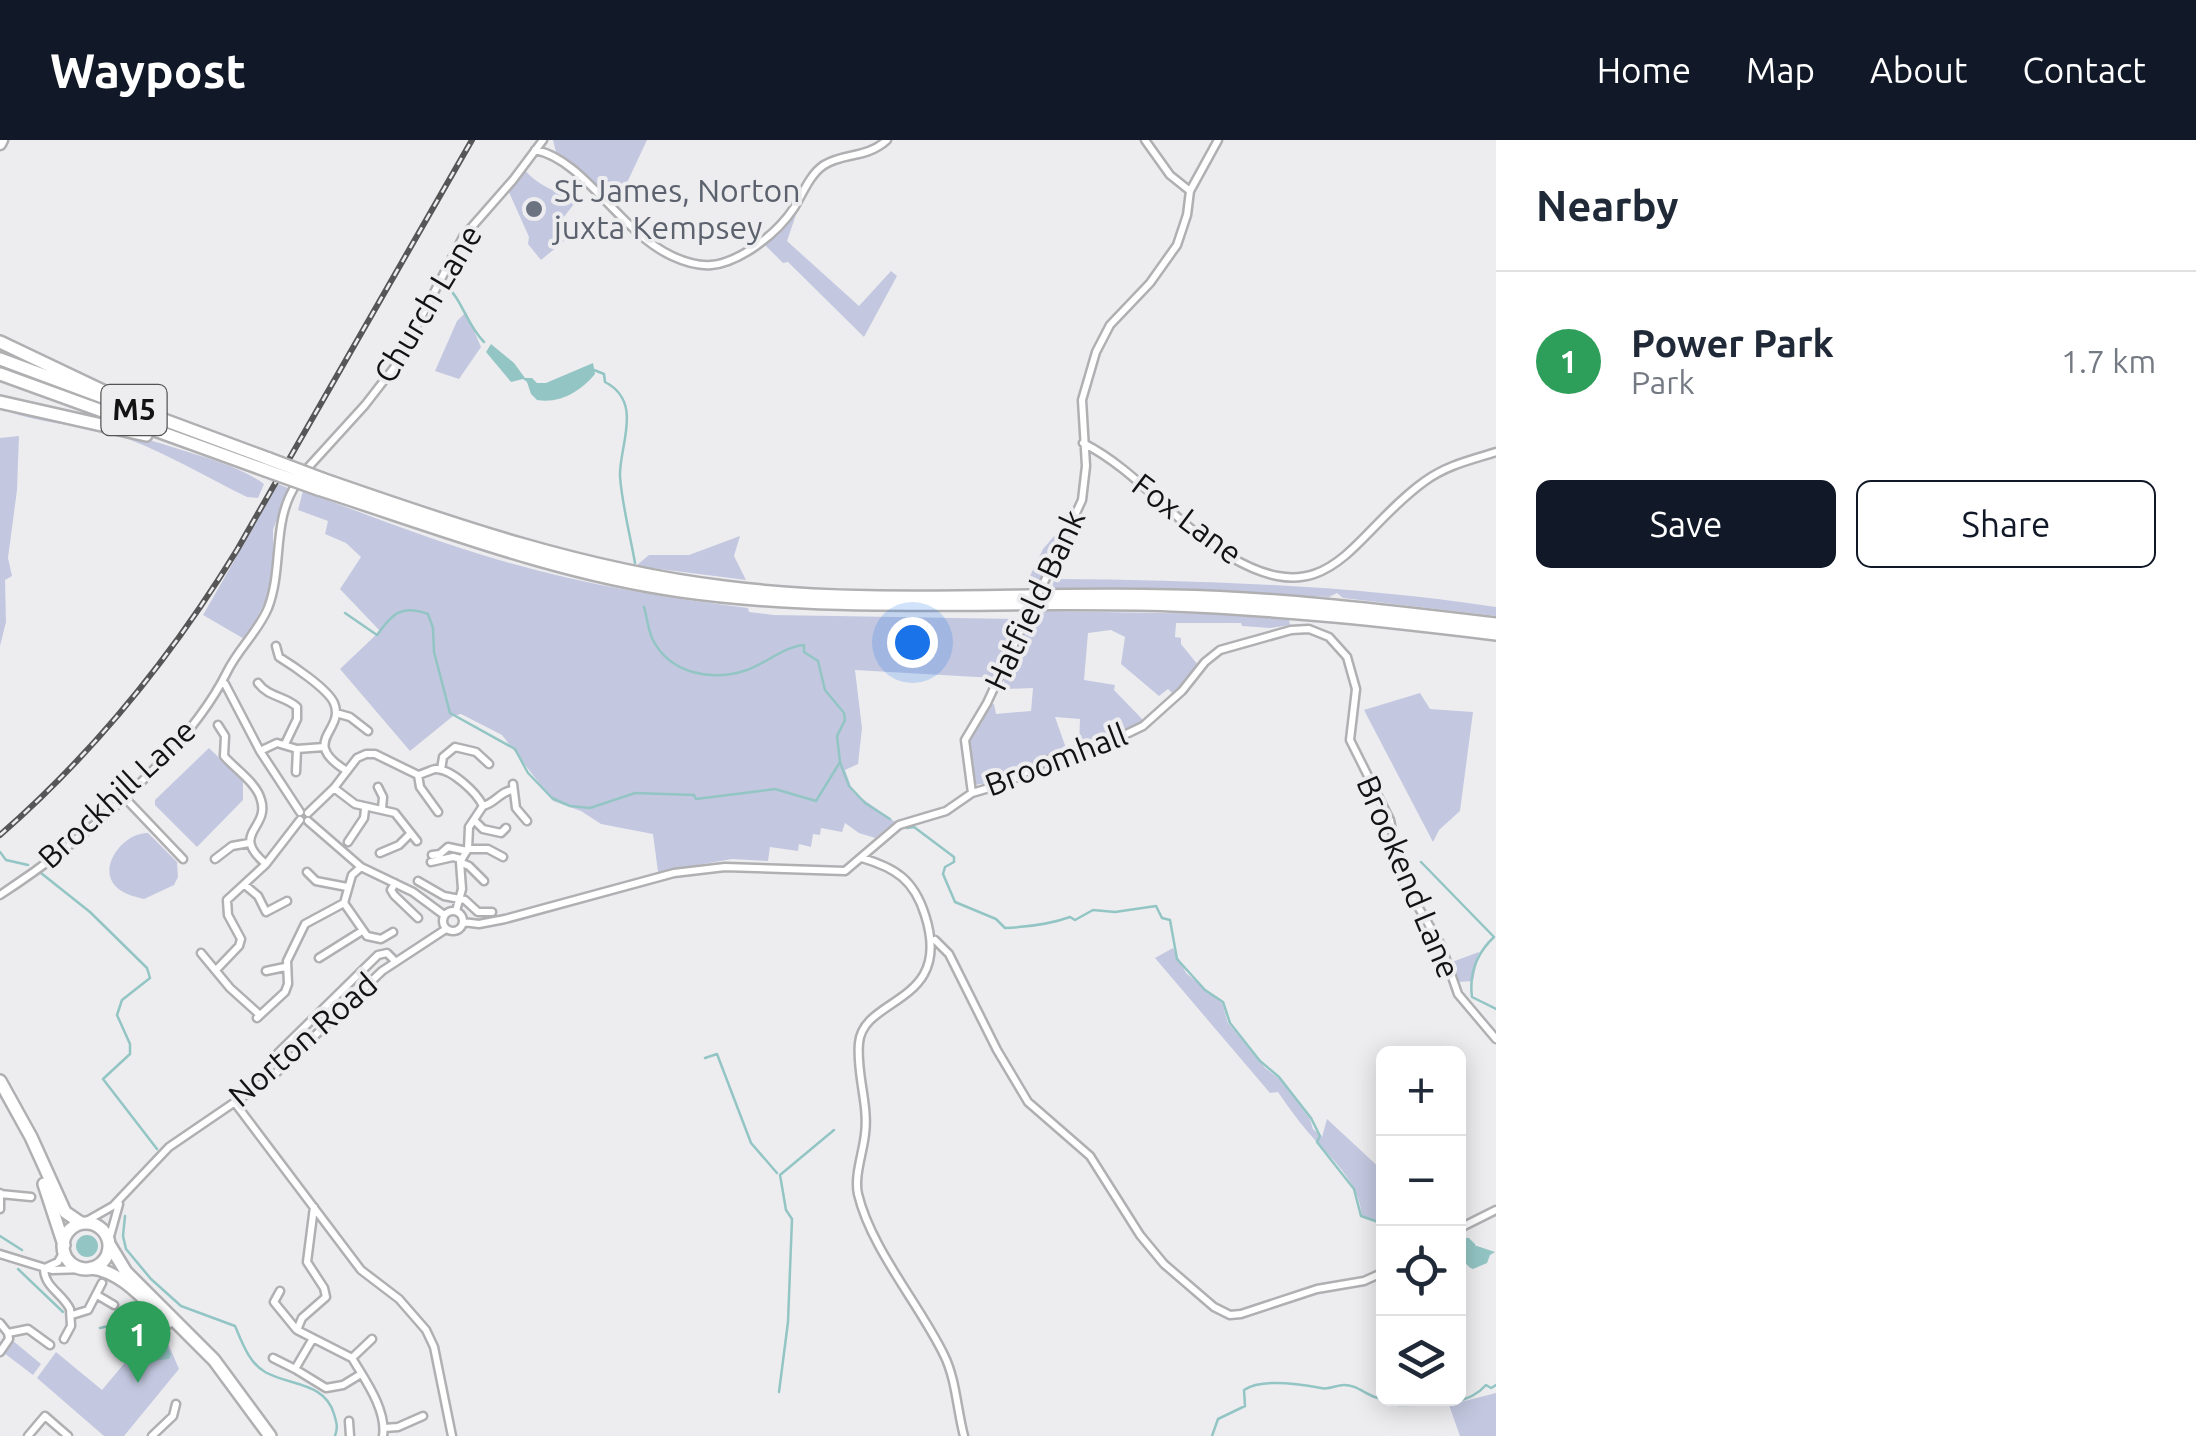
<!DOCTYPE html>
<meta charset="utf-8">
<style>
body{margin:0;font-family:Ubuntu,sans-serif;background:#f6f6f7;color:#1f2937}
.controls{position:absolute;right:30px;bottom:30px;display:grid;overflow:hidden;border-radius:15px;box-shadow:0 5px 25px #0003}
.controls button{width:90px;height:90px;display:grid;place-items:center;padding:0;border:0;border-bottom:2px solid #e0e1e3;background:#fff;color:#1f2937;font:50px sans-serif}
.you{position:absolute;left:912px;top:502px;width:35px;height:35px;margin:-25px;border:8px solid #fff;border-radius:50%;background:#1a73e8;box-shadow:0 0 0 15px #1a73e833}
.badge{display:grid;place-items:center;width:65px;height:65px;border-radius:50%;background:#111827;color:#fff;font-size:32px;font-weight:700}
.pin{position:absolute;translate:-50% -82px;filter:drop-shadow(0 2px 5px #0008)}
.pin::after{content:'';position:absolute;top:52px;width:35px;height:30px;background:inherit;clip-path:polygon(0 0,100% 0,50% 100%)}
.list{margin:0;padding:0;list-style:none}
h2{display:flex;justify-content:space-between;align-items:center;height:130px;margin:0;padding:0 40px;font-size:42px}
h2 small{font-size:32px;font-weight:400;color:#747a83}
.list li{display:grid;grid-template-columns:65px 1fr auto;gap:30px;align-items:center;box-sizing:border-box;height:180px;padding:0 40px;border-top:2px solid #e0e1e3}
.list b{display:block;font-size:38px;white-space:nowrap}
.list p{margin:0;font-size:32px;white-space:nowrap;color:#747a83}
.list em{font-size:32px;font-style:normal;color:#747a83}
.actions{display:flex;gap:20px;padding:30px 40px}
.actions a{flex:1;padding:22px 0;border:2px solid #111827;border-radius:15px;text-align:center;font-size:35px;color:#111827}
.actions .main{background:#111827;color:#fff}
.icon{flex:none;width:55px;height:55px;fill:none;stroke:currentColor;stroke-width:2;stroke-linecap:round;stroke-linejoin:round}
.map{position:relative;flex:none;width:1496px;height:1296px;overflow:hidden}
header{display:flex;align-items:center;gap:60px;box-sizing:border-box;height:140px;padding:0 50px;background:#111827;color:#fff}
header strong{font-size:48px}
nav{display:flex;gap:55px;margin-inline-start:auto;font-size:35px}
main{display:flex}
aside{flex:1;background:#fff}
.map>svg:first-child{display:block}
.green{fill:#c3c8e0}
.water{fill:#93c5c4}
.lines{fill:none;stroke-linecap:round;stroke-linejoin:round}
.stream{stroke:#93c5c4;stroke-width:2.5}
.minor-casing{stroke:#b0b0b3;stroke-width:11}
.major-casing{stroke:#b0b0b3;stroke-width:15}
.highway-casing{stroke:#b0b0b3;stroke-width:16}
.minor{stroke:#fff;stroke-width:6}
.major{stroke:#fff;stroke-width:10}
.highway{stroke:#fff;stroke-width:11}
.rail-casing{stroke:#565657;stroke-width:6}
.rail{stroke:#ededf0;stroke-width:2.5;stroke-dasharray:8;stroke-linecap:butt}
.minor-bridge-casing{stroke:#b0b0b3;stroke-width:11;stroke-linecap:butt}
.highway-bridge-casing{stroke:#b0b0b3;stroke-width:16;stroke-linecap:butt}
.minor-bridge{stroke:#fff;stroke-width:6}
.highway-bridge{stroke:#fff;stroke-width:11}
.worship-dot{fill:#6b7280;stroke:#ededf0;stroke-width:4}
.labels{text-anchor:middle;stroke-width:8;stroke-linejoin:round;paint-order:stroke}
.shield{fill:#ededf0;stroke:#545455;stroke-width:2.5}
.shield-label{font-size:30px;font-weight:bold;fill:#121213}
.worship-label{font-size:32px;fill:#5b616d;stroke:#ededf0;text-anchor:start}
.street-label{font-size:32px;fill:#121213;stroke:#ededf0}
</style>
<header>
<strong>Waypost</strong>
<nav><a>Home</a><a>Map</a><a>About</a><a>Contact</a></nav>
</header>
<main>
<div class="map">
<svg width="1496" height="1296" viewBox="0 0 1496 1296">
<rect width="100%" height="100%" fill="#ededf0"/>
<path class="green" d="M553,0H647L617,64L612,66L556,12Z
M525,30C539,48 558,49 574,64L563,78L569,97L541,120L528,104L529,97L508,50Z
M800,63L787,101L859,166L891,131L897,136L864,197L788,122L783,123L764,104Z
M466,172L481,207L459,239L435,231L457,181Z
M0,268C64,277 123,291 185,311C213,320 240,327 264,344L258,358L247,357C208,338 168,314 128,299C88,284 33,284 0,268Z
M19,296L17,350L8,418L12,436L5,440L6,482L0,506V298Z
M278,344L288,348L273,390V434L264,464L246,500L203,475Z
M303,351C368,375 433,401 499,420C581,444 664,458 748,468L749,472L774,475L1020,479L994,538L855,530L862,588L858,624L845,630L853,652L895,682L875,698L859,693L845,683L842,692L821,688L820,695L813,694L811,707L799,704L798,711L770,707L768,721L732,719L658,732L653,694L601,684L581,671L553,661L502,595L461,574L453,576L410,611L340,529L380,491L340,449L361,417L346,403L325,394L328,381L298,370Z
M1068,380L1071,381L1041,441L1028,440L1043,409Z
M740,396L734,416L746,440L636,426L649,415H689Z
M1054,439C1201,440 1350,445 1496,467V476L1343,458L1337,453L1329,457L1193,449L1052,448Z
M1035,471L1223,474L1289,480L1290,485L1270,488L1242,486L1241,483H1176L1175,497L1181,498V504L1198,525L1174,555L1168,549L1159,556L1121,524L1125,497L1111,490L1088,493L1084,540L1115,545L1114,550L1144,581L1121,592L1079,604L1080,579L1055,577L1066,608L1002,641L974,645C963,608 968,597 988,565L994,564L996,574L1031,571L1033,548L1006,549L1002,534Z
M1420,553L1430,569L1473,572L1460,671L1439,690L1433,702L1364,570Z
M209,608L243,641V660L197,707L155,665V660Z
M148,693L177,722L178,737L174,745L144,759C136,757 127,755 120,750C93,731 123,692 148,693Z
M1173,808L1186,833L1222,863L1228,883L1265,928L1281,940L1310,979L1313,989L1322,997L1327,979L1383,1031V1085L1362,1076C1359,1040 1329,1017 1307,991C1297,979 1287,965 1278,952L1270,953L1155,818Z
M1479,812L1473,841L1458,842L1452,822Z
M159,1182L179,1229L124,1296H104L37,1238L56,1212L102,1250Z
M12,1200L41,1224L33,1235L4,1213Z
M1496,1253V1296H1460L1449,1265Z"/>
<path class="water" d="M491,204L514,223L525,238H532L537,243H546L593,223L595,234C581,251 560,264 537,260L531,254L527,242L523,239L511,242L486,212Z
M76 1106a11 11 0 1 1 22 0a11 11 0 1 1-22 0Z
M1468,1099L1474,1105L1495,1112L1490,1115L1487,1123L1473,1129C1464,1126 1458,1110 1459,1100Z
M165,1202L171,1214L169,1219L144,1222L142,1220L149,1210Z"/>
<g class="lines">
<path class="stream" d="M444,143C463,160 466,184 484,202
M594,230L604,234L605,242C644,262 619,306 620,336C622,365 630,394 635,423
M644,467C647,477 648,489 652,498C669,534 712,542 747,530C767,523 783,507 804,505V512L818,521L825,550L844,573L845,580L837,596L840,622L849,646L865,663L890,679
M345,473L377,495C392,474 401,464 428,474L433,488L434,512L450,573L515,609L528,633L552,658L570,666L590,668L635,653L694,655L696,659L775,649L816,661L840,622
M907,688L914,687L954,717V722L945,727L943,734L955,762L996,779L1005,788C1027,787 1048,785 1070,777L1075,780L1093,770L1115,772L1156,766L1162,778L1170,780L1177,819L1205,850L1223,862L1230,883L1260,921L1279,937L1311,978L1320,996L1317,1002L1354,1049L1361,1076L1384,1084
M0,712L6,720L28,725
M1421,722L1494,797C1477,813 1469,834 1472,857L1496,869
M41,733L90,772L147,828L150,838L122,860L117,875L130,904V914L103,939L157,1009
M705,918L717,914L751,1003L777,1033
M125,1076L123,1096L126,1109L151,1139L181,1166L235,1186C242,1202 249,1223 265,1232C290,1246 325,1242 334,1274C337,1284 338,1287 335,1296
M0,1096L22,1110
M1458,1100L1468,1099L1474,1105
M18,1129L63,1172
M100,1188L145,1178
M779,1252L788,1182L792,1079L786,1070L780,1035L834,990
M1394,1258L1399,1265C1427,1264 1465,1269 1486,1245L1491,1248L1496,1245
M1212,1296L1218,1279L1245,1266L1244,1250C1261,1238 1300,1244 1321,1248C1329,1250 1337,1245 1343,1245C1360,1244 1371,1262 1388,1258"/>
<g class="minor-casing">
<path id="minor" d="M1145,0L1170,35L1190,51
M535,10C584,19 620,92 672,116C702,130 721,128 750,110C767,99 782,86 794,68C802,55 810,34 824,25C845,12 866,19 887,0
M1083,303C1137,330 1176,385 1229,416C1332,477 1351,394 1425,341C1447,325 1471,320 1496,312
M304,332L365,265L396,225L463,97L513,40L543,0
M1047,436L1082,360L1086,326L1082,260L1096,212L1110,185L1150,143L1177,105L1187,75L1190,51L1218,0
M276,506L279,517C292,525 328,549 334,563C346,591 298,601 347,631
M258,543C268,557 285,556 297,567V579L285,604
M225,544L260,611L300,672
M336,573L350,577L368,591
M218,585L225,596L224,616C235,629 257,643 261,660C270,689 229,693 266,724
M260,611L277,603L297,609L324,607
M441,630L443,617L455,607L476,612L489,624
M296,632L297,609
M418,635C420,635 434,629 435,629C451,628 477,653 483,666L469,687L468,709L460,722L462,749L456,771
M513,644L516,668L527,681
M378,647L383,657L382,669
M334,648L355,664L395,673L417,701
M972,653L965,600L987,563L1025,481
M123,656L183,719
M483,666C496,663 500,651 513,650
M308,673L334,648L357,618L366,614H375L418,635L420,647L438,672
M308,681L361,727L413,752L444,775
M475,681L483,689L501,693L506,688
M348,702L364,678L365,669
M468,709H488L503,717
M380,713L399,705L409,695
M432,715L440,714L448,707L467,711
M862,718C896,728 914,740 925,775C954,865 863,856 859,903C856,934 869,964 865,994C863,1013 854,1036 858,1054C871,1109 920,1165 944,1215C956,1239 957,1270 964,1296
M215,719L232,706L249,703
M431,722L453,717L461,719
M460,722L469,726L484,741
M307,732L316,741L347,747
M418,741L444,756L465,760L478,772H492
M395,743L391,750L394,755L418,778
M245,745L258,756L266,772L287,761
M0,755C77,705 187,613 227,532C238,509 258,492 268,468C284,426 271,381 297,343
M344,763L367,796L381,799L393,792
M443 781a10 10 0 1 1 20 0a10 10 0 1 1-20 0Z
M463,782L479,784L505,779L674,733L725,727L845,731L899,685L946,671L972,653L1006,643L1056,616L1116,599L1143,586L1182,551L1205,522L1220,510L1291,490L1309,489L1329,497L1347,517L1356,549L1350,600L1390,680L1402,740L1441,805L1458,854L1496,899
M935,800L949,814L997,910L1028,962L1090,1016L1140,1095L1164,1124L1214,1167L1230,1175L1241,1174L1317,1149L1364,1141L1384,1132
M201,813L230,848L260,875
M319,818L362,791
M216,830L239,806L241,799L228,775L227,760L266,724L300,680
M266,831L285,827
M257,878L285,852L288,844L287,821L305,784L344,763L352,735L361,727
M281,922L278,913L378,815L387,813L395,821
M235,963L361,1130L399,1159L426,1190L434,1207L452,1296
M0,1054L31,1057
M314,1067L307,1122L324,1148L326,1157L302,1178L297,1190L352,1218
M0,1069V1053
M83,1083L113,1066L169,1007L273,936L382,831L446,789
M1458,1089L1496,1070
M109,1100L119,1064
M0,1114L52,1130L86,1129
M47,1127L58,1122L64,1111
M44,1128C44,1147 62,1153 70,1169L71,1186L64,1199
M280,1151L274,1162L296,1189
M97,1155L114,1165
M72,1175L88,1170L102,1143
M0,1183L8,1193L9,1199L0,1212
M8,1193L28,1189L50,1205
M273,1218L295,1229L312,1200
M352,1218C365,1240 387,1270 383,1296
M352,1218L372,1199
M295,1229L326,1248L343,1245L361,1234
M349,1281L350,1296
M384,1288L398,1287L423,1276
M28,1296L45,1276L68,1296
M152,1296L173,1276L176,1264"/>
</g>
<g class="major-casing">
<path id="major" d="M0,4L2,0"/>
</g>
<g class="highway-casing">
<path id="highway" d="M0,202L105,252
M0,219L269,319
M0,234L265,330
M0,262L146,295
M322,339C454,385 584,430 724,447C871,466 1023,452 1171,456C1280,458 1388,471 1496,484
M318,349C437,387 557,434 681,451C844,474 1009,459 1172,465C1281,469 1388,481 1496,494
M0,941L31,997L65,1072L81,1083
M44,1044L64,1105
M63 1106a23 23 0 1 1 46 0a23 23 0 1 1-46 0Z
M109,1104L126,1132L214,1220L270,1296
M91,1128C122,1131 146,1162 168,1182"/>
</g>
<use href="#minor" class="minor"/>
<use href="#major" class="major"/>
<use href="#highway" class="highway"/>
<g class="rail-casing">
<path id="rail" d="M0,695C94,613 172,516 237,410L472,0"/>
</g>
<use href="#rail" class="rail"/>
<g class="minor-bridge-casing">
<path id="minor-bridge" d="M1025,481L1047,436"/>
</g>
<g class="highway-bridge-casing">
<path id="highway-bridge" d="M269,319L322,339
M265,330L318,349"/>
</g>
<use href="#minor-bridge" class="minor-bridge"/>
<use href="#highway-bridge" class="highway-bridge"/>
</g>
<circle class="worship-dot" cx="534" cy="69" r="10"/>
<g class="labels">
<rect class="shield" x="101.5" y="245" width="65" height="50" rx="8"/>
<g class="shield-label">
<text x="134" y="280">M5</text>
</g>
<g class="worship-label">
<text x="554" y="62">St James, Norton<tspan x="554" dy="37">juxta Kempsey</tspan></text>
</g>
<g class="street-label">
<text transform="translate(428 164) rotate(-59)" y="11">Church Lane</text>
<text transform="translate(1187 379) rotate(37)" y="11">Fox Lane</text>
<text transform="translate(1035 460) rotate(-65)" y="11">Hatfield Bank</text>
<text transform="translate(1056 620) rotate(-21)" y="11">Broomhall</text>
<text transform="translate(117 654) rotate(-43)" y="11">Brockhill Lane</text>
<text transform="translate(1408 737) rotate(67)" y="11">Brookend Lane</text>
<text transform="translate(303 900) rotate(-41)" y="11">Norton Road</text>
</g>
</g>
</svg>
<div class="controls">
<button>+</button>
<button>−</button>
<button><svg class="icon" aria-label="locate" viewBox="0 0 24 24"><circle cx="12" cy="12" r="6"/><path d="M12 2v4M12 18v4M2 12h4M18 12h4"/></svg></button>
<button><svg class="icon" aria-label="layers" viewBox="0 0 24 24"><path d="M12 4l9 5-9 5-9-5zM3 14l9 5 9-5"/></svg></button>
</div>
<div class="you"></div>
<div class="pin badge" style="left:138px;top:1243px;background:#2e9e5b">1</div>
</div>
<aside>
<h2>Nearby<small></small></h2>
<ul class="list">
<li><span class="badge" style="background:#2e9e5b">1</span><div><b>Power Park</b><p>Park</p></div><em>1.7 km</em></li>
</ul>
<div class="actions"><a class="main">Save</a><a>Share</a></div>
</aside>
</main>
